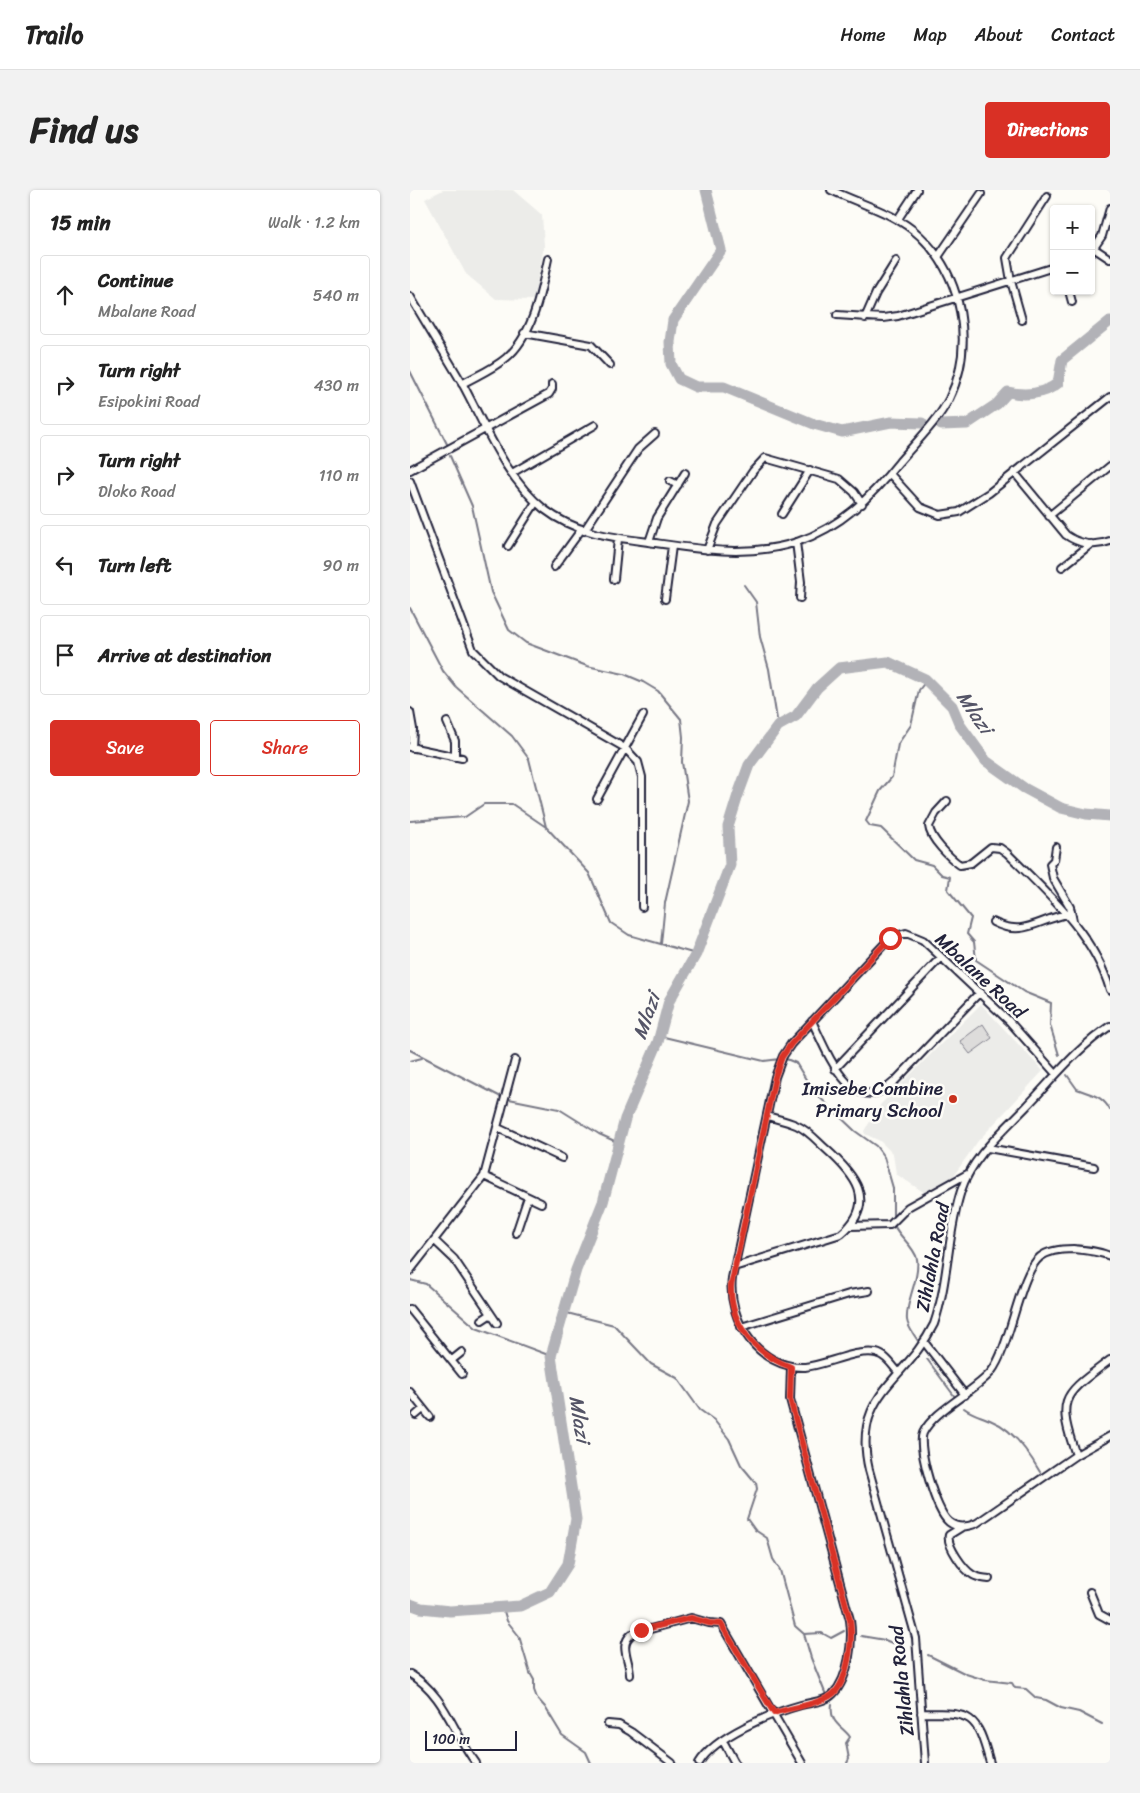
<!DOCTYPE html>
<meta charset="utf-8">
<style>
body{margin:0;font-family:Sriracha,sans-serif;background:#f2f2f2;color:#222}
.controls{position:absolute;right:15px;top:15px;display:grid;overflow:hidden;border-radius:5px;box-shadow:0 1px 4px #0004}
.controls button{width:45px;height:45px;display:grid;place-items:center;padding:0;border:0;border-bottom:1px solid #e0e0e0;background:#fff;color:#222;font:25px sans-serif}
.scale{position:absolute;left:15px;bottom:12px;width:92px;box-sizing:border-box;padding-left:5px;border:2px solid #22223b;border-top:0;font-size:14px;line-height:18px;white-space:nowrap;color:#22223b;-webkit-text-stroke:4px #fdfcf7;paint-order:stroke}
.stop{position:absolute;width:15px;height:15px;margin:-11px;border:4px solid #d93025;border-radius:50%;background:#fff}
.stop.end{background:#d93025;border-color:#fff;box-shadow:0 1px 5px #0008}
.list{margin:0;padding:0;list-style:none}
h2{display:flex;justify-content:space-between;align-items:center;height:65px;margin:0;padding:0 20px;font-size:21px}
h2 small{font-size:16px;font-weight:400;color:#767676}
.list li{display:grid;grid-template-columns:32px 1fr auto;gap:15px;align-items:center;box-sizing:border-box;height:80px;margin:0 10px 10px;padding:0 10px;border:1px solid #e0e0e0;border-radius:5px}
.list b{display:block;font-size:19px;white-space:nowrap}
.list p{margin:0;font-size:16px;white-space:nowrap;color:#767676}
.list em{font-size:16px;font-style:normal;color:#767676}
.actions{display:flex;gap:10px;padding:15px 20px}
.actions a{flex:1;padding:11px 0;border:1px solid #d93025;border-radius:5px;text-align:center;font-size:18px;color:#d93025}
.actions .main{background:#d93025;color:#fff}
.icon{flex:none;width:28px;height:28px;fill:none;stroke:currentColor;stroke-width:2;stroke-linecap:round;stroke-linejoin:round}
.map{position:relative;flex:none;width:700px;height:1573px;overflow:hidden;border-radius:5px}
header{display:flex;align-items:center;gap:30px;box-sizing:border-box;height:70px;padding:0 25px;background:#fff;border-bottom:1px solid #e0e0e0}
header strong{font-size:24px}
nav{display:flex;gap:28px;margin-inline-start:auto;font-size:18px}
.intro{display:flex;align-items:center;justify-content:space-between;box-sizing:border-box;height:120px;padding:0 30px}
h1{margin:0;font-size:35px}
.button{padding:12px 22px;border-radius:5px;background:#d93025;color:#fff;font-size:18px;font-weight:700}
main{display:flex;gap:30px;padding:0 30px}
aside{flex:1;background:#fff;border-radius:5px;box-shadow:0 1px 4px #0004}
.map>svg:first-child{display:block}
.built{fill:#ecece9}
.green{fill:#dddcdb;stroke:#807f8b}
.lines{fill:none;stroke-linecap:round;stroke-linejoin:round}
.stream{stroke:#787885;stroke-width:2}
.river{stroke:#b2b2b7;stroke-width:11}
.street-casing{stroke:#22223b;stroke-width:10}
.street{stroke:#fdfcf7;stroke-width:6}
.route{stroke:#d93025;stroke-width:6}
.poi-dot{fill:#c8321e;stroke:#fdfcf7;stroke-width:2}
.labels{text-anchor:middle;stroke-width:5;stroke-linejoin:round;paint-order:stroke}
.street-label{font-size:19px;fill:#22223b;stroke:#fdfcf7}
.poi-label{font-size:19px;fill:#22223b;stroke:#fdfcf7;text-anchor:end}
.water-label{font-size:20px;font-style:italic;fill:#545466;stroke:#fdfcf7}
</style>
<header>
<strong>Trailo</strong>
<nav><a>Home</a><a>Map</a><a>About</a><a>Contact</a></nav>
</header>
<div class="intro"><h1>Find us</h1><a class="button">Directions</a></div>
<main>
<aside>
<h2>15 min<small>Walk · 1.2 km</small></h2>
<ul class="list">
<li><svg class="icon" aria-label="ahead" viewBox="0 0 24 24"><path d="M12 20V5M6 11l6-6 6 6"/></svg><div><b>Continue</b><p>Mbalane Road</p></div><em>540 m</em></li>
<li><svg class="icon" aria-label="right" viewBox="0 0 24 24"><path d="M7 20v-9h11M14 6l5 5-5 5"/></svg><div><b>Turn right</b><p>Esipokini Road</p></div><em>430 m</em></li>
<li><svg class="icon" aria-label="right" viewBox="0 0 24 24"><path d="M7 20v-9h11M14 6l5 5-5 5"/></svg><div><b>Turn right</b><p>Dloko Road</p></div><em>110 m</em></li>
<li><svg class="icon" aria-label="left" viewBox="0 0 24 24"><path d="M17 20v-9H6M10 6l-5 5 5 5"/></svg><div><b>Turn left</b></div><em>90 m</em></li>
<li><svg class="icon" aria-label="arrive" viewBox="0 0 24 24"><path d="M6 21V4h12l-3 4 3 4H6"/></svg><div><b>Arrive at destination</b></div></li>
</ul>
<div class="actions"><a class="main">Save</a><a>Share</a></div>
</aside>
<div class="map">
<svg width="700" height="1573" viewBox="0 0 700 1573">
<rect width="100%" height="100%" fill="#fdfcf7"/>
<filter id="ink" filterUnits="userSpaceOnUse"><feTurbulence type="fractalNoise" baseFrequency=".02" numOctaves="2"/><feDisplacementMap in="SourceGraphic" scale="10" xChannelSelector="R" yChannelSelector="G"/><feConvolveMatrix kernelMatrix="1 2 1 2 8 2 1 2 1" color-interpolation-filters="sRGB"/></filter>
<g filter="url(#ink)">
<path class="built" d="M33,0H103L132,25L134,56L124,110L86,109L56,84L15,9Z
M571,814L633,881L568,951L537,995L518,1005L486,984L483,964L470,951L455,944L454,941L471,914Z"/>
<path class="green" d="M573,834L582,848L560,864L550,851Z"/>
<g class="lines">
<path class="stream" d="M0,181L37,254
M40,266L62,316L81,402L99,440L116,453L177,476L214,484L233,492L248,501L271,529L273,547L272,572L278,611L255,713L251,754
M334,395L346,412L350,447L359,479L368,536
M0,418L33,481L46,497L102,546L119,569L136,637
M516,491L509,500L501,535L488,554L482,587L470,601L456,631L460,636L471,638L504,670L522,675L532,685L540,687L538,700L561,728L557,744L564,752L566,770L614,802L641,813L640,835L649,865
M0,631L55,627L74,614H102L136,637L179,683L201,733L219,745L286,764
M250,846L354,871L370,869
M0,860L91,907
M374,868L386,873L403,901L445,941L466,956L474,967L483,998V1030
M0,871L12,868
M657,885L667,899C681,905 692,905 700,920
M99,909L149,919L189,944L209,953
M484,1035C489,1047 504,1056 507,1069C510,1089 495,1112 497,1130C498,1138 504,1144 508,1151
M0,1090L16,1094L66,1138L141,1166
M153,1122L204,1135L241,1174L267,1188L290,1220L304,1230L319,1249L331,1275L346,1293L347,1299L337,1329L345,1340L357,1348L363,1369L370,1380L385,1436L394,1444L412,1443L421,1448L434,1441
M517,1169L545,1207
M554,1218C563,1225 572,1226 582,1231C603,1239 619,1263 630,1282
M93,1418L97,1431L109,1446L120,1483L124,1490V1500L127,1508L135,1517L152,1545L176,1562L181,1573
M394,1444L401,1468L416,1505
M451,1446L475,1450L489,1456
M518,1465L556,1484L575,1490L602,1493L605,1498L616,1499L626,1508L636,1510L651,1518L669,1522L692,1534
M422,1514C419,1533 432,1536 440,1547L436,1553L439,1569L437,1573"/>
<path class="river" d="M296,0L311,60L263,130L260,152L261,174L269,189L286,197H314L404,234L432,242L481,232L512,233
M531,235L557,234L587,214L598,202C615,206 635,204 648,193L652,170L700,131
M0,1414L11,1418L40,1421L110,1416L140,1402L158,1374L166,1329L141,1166L166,1080L193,1012L215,929L248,852L259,811L286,764L320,675L318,637L328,605L339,575L368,536L386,526L407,498L429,478L478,472L515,489L542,516L550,535L576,571L614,598L651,618L676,624L700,626"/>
<g class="street-casing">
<path id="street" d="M488,29L507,0
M685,59L700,69
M681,62L692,46L700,18
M528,67L571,4
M659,101L662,112
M0,106C17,135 35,164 52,193C75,235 95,288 134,319C165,343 200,347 238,352C288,359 338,368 387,352C431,337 461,307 489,272C506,252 527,232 539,209C565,156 553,87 510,46C484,22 452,15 421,0
M427,125L473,128L488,126L644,77
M455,128L466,103L486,71
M612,130L601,91L597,68L637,6
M114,143L181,155L200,175
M52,194C66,186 83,179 96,168C123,146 131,101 138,69
M0,280L139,204L142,199V194
M604,282L656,345C669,354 685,357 700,351
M102,283L185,235
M480,284L510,317L530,325L549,322L579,303L700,207
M0,291L63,460L89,486L215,558L228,572L232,587V717
M260,291L268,295
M372,324L400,280
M639,326L700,276
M174,341L228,259L245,244
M239,352L247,328L275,283
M386,352L391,392L390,408
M98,356L126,312
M297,360L307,334L343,281L355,268L429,289L444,302L452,314
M144,377L171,340
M652,377L681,354
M204,389L208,349
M255,409L262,356
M0,522L3,539L2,558
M37,532L45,551V567
M0,557L52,568
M187,609L233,525
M537,611L526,623L519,636C520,649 540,668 550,675L561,673L581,657L590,658L597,663C637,703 684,744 700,800
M646,657L644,670L640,674L643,688L660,717L663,731
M583,732C614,748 628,729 658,724
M402,831C417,862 442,932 485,891L570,802
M425,879L531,767
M88,938L152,968
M578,958L684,977
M74,986L131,1013
M440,1036L480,1035L498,1017L559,983
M106,1043L118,1007
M24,1050L44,1069L87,1133
M700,1066C688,1061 676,1060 663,1059C652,1059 639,1060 630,1067C609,1084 601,1156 581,1182C564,1202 523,1221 513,1243C507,1257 526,1322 539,1332C548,1339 558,1337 567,1333L666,1265L700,1246
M324,1077L431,1044C469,1012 444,984 416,959C407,951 398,940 386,935C377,931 367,929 357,926
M0,1081L74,986L105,870
M0,1119L52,1184
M72,1130L81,1124
M331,1137L439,1104L459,1101
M515,1153L555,1205
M42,1170L52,1162
M488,1182C482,1175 476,1165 466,1163C446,1159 416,1175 395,1177C349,1179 317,1130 322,1088L365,887L373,866L381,854L480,748L496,743L513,750L599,831L646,884
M0,1202L20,1227
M6,1225L13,1219
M666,1265C645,1206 654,1205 700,1170
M552,1337L539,1345C536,1355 554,1380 563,1385C568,1388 573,1388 579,1389
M680,1402L689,1424L700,1430
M0,1484C35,1504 43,1543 66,1573
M220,1485C220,1470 208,1455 222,1444L281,1428L299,1433L311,1434L392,1573
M511,1523C563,1523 566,1523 580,1573
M198,1534L209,1535L221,1542L262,1573
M313,1551L325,1573
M289,1573C305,1546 362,1523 391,1515C402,1512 415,1512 423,1504C439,1488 443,1451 440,1430L380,1209L381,1177
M515,1573L506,1448L459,1280C441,1203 496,1192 524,1134C539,1091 537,1044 551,1001C562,967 592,942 616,917C643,889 667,858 700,836"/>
</g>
<use href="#street" class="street"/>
</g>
</g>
<g class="lines" filter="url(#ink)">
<path class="route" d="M231,1440L281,1428L299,1433L311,1434L364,1523C380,1518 405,1515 420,1506C438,1496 443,1449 440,1430L380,1209L381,1177C345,1164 320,1135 321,1096L365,887L372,867L381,854L480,748"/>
</g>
<circle class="poi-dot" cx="543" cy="909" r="5"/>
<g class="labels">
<g class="street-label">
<text transform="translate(571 785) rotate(43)" y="7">Mbalane Road</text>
<text transform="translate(522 1067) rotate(-79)" y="7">Zihlahla Road</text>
<text transform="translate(491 1491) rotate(-96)" y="7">Zihlahla Road</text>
</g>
<g class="poi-label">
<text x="533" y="905">Imisebe Combine<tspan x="533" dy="22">Primary School</tspan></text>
</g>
<g class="water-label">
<text transform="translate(565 522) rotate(56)" y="7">Mlazi</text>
<text transform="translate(236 826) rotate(-71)" y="7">Mlazi</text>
<text transform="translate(170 1229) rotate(81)" y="7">Mlazi</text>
</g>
</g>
</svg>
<div class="controls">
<button>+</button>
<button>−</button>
</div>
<div class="scale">100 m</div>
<div class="stop" style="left:480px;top:748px"></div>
<div class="stop end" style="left:231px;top:1440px"></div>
</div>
</main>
